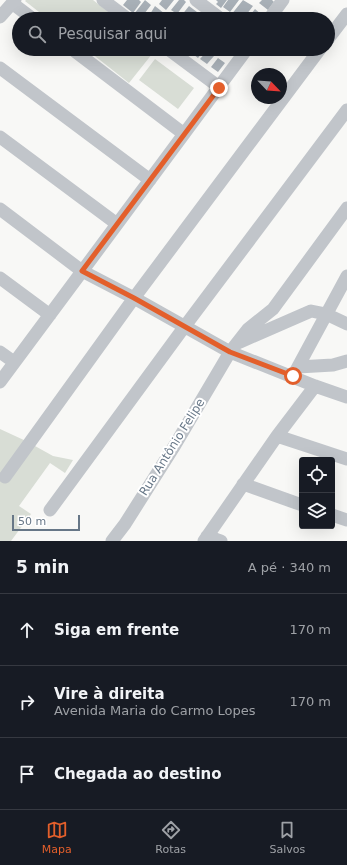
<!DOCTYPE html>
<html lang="pt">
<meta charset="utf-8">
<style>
body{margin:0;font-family:"DejaVu Sans",sans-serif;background:#242831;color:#f1f3f6}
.controls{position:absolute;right:12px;bottom:12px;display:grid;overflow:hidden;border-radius:4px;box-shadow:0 4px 16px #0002}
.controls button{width:36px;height:36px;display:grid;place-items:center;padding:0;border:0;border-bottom:1px solid #363941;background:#171b24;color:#f1f3f6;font:20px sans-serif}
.compass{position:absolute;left:251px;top:68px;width:36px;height:36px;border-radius:50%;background:#171b24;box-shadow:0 4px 16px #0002;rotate:115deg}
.scale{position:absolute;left:12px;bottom:10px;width:68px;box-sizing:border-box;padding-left:4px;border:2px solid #677787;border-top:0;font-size:11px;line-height:14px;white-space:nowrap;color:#677787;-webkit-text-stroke:3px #fff;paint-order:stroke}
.stop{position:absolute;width:12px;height:12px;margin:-9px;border:3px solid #e35f2b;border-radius:50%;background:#fff}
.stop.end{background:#e35f2b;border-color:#fff;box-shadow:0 1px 4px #0008}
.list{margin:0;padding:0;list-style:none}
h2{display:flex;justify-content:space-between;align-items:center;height:52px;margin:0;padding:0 16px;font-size:17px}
h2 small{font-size:13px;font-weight:400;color:#9ea1a6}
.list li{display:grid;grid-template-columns:26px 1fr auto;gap:12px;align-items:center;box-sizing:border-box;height:72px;padding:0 16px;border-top:1px solid #363941}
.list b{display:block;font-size:15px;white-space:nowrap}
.list p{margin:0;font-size:13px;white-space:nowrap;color:#9ea1a6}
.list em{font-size:13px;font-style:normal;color:#9ea1a6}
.icon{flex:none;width:22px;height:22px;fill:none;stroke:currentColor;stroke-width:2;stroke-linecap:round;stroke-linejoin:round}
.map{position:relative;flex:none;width:347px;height:541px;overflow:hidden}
.search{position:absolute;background:#171b24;box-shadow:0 4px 16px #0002;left:12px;right:12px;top:12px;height:44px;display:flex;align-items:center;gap:10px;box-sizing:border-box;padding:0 14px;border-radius:22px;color:#9ea1a6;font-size:15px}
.sheet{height:268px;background:#171b24}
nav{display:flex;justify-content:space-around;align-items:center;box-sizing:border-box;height:56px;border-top:1px solid #363941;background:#171b24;font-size:11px;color:#9ea1a6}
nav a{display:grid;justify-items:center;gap:2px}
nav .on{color:#e35f2b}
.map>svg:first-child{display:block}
.green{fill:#d8ddd5}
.building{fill:#a8b0b7}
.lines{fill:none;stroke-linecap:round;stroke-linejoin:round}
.minor{stroke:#c1c5ca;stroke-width:13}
.route{stroke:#e35f2b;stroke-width:5}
.labels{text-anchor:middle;stroke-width:4;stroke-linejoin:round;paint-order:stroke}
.street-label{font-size:12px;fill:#677787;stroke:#fff}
</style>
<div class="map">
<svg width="347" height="541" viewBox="0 0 347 541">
<rect width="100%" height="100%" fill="#f8f8f6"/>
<path class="green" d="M26,0H93L117,19H48L25,1Z
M86,49H156L129,83Z
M155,59L194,88L178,109L139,80Z
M0,429L26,441L53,456L73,460L65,473L50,463L19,506L31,514L11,541H0Z"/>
<path class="building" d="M127,0H139L141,2L133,13L123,5Z
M145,0L151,5L141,18L134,14Z
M162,0H174L166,10L159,4Z
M179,0H184L186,2L177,14L171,10Z
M216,0H227L221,8L216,4L218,2Z
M228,0H239L230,12L223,7Z
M243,0L253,6L243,19H236L231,15Z
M262,0H272L274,2L268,10L259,3Z
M155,6L165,14L161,19L160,17L158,19H147Z
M189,6L197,12L192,19H185L181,16Z
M255,9L262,15L259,19H247Z
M191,49H205L198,58L189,51Z
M207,51L214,56L207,64L200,59Z
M218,58L225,63L218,72L211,67Z"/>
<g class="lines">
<path class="minor" d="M103,0L128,19
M196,0L221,19
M12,3L33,19
M0,17L15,0
M269,19L283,0
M328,39L347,14
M72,49L184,134
M168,49L219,87
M0,68L150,180
M0,137L117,224
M0,209L82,271L134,298L230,352L315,386L347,397
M0,278L50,315
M240,342L311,311L326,314L347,324
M0,352L14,362
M298,367L333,365L347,361
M293,376L347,276
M0,382L247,49
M277,436L347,459
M5,477L134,298L320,49
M243,484L302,505
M50,510L185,326L347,110
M332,515L347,520
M207,536L221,541
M112,541L125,524L175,445L230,352L248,329L273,309L347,208
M204,541L277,436L315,386"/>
</g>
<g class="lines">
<path class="route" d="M219,88L82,271L134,298L230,352L293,376"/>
</g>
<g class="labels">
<g class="street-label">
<text transform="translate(172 447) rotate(-58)" y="4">Rua Antônio Felipe</text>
</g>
</g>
</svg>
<div class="controls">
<button><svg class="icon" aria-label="locate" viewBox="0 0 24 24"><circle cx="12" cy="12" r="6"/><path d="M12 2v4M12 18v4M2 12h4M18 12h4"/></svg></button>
<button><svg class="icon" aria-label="layers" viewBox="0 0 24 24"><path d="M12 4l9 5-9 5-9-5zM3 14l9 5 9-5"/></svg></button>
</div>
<svg class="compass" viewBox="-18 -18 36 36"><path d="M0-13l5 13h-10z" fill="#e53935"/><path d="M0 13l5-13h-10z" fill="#9ea1a6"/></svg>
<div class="scale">50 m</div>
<div class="stop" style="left:293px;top:376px"></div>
<div class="stop end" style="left:219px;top:88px"></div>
<div class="search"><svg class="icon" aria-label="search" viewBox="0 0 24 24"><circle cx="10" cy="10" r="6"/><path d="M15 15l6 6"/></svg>Pesquisar aqui</div>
</div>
<section class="sheet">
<h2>5 min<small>A pé · 340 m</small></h2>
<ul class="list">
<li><svg class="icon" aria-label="ahead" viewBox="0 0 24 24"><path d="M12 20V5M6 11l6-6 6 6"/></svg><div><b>Siga em frente</b></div><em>170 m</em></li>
<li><svg class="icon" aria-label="right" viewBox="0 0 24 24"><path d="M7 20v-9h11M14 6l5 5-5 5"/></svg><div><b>Vire à direita</b><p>Avenida Maria do Carmo Lopes</p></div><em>170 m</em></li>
<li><svg class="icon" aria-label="arrive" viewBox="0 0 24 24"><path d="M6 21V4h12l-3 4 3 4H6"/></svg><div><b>Chegada ao destino</b></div></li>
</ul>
</section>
<nav>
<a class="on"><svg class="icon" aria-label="map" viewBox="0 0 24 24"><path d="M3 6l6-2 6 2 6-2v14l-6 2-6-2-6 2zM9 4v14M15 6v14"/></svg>Mapa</a>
<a><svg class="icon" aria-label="directions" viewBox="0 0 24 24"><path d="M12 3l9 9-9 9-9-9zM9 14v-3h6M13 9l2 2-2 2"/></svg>Rotas</a>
<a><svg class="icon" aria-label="saved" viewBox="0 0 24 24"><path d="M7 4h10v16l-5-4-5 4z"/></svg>Salvos</a>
</nav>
